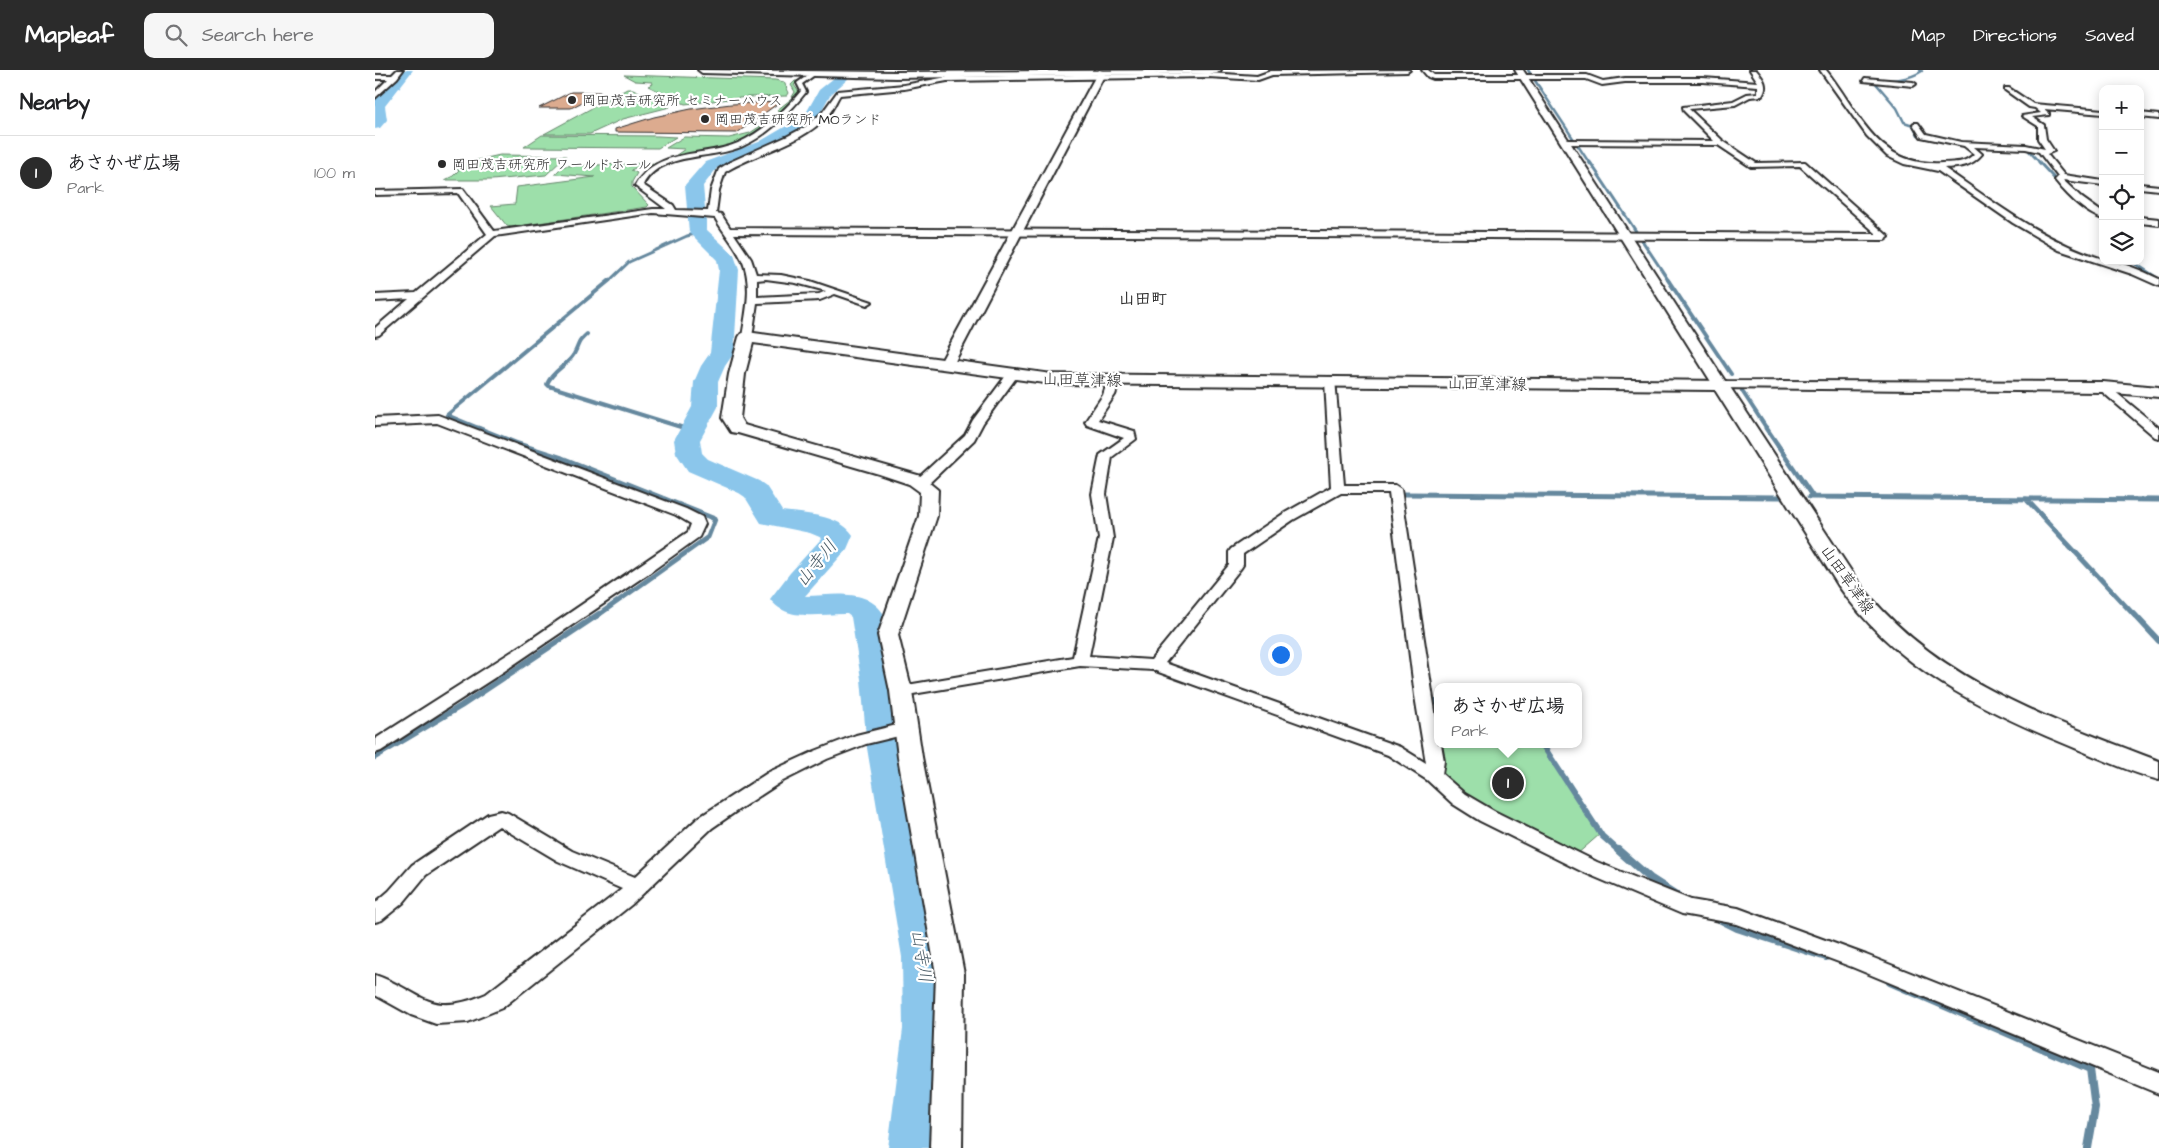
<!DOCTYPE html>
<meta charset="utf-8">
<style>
body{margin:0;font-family:"Architects Daughter","Klee One",sans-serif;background:#f6f6f6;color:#202124}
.controls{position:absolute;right:15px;top:15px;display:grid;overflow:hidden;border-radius:10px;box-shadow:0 2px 12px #0003}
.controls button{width:45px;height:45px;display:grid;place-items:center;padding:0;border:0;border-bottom:1px solid #e0e0e0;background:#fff;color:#202124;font:25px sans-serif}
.you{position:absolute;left:905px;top:584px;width:18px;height:18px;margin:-12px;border:4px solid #fff;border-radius:50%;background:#1a73e8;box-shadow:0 0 0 8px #1a73e833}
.badge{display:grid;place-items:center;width:32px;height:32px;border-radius:50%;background:#2b2b2b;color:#fff;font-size:16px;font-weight:700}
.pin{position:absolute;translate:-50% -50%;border:2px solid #fff;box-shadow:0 1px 5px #0006}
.popup{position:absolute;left:1059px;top:613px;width:148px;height:65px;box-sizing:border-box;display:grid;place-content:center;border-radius:10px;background:#fff;filter:drop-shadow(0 1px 4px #0005);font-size:16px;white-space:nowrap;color:#757577}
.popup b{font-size:19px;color:#202124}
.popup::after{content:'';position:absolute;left:50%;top:100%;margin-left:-10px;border:10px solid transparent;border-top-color:#fff}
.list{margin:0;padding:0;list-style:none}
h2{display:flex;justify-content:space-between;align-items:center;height:65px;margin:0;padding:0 20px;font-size:21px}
h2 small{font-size:16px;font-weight:400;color:#757577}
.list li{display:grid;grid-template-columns:32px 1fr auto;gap:15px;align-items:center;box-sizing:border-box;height:75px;padding:0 20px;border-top:1px solid #e0e0e0}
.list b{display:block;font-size:19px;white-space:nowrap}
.list p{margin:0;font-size:16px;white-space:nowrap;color:#757577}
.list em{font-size:16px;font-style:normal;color:#757577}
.icon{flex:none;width:28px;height:28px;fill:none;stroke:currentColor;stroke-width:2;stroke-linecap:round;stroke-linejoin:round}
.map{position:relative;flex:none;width:1784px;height:1078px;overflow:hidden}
header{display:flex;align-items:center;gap:30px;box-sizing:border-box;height:70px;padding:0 25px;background:#2b2b2b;color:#fff}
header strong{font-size:24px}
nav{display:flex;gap:28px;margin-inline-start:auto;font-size:18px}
.search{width:350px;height:45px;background:#f6f6f6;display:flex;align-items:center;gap:12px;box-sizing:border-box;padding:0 18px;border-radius:10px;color:#757577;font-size:19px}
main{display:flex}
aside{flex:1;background:#fff}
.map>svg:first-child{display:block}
.green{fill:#9ddfaa;stroke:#64856a}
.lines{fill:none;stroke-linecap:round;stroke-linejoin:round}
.stream-far5{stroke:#65889e;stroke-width:2.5}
.stream-far4{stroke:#65889e;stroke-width:3}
.stream-far3{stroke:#65889e;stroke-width:4}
.stream-far2{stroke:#65889e;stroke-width:5}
.stream-far1{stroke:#65889e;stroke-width:6}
.stream{stroke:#65889e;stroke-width:8}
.river{fill:#8bc6eb;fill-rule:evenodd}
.building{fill:#dcab8f;stroke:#2b2b2b}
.minor-casing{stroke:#2b2b2b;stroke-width:4}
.tertiary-casing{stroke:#2b2b2b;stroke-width:4}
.secondary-casing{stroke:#2b2b2b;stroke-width:4}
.minor{fill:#fff;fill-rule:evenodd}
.tertiary{fill:#fff;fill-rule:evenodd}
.secondary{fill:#fff;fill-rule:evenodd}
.poi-dot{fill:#2b2b2b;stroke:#fff;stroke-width:2}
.labels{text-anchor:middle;stroke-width:4.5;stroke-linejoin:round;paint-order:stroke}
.far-poi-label{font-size:14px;fill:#2b2b2b;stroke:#fff;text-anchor:start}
.far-quarter-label{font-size:16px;font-weight:bold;fill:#2b2b2b;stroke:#fff}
.street-label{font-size:16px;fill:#2b2b2b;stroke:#fff}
.water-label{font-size:18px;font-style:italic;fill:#485a65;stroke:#fff}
</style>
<header>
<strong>Mapleaf</strong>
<div class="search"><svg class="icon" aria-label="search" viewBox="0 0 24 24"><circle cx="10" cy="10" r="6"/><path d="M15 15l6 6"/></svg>Search here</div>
<nav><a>Map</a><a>Directions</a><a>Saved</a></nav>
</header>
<main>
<aside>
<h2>Nearby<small></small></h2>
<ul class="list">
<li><span class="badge">1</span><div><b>あさかぜ広場</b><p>Park</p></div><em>100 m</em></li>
</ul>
</aside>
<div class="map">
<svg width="1784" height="1078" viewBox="0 0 1784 1078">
<rect width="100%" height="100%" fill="#fff"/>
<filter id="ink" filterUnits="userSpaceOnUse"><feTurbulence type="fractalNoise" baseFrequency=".02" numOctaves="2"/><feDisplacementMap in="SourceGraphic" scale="10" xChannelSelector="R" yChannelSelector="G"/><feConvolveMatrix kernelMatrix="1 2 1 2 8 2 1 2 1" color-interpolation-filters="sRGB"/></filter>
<g filter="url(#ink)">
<path class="green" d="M249,5L400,10L409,12L414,23L412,26L373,27L310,34L273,16L278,14L277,12L260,11Z
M420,11H424L419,15L424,22C411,42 378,69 355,77C336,83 316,85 297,88L310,79L291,78L309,67L354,68L375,63L406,42L402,40L419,27H417L420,22L416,15Z
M252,19H258L295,37L248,49L215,64H169Z
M167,65L283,66L301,67L283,78L149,77Z
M125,85L191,86L171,105L117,110H70L78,106L84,100L79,98L89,93Z
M284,93L262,97L256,100L262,103L257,112V117L274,135L272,137L136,157L132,156L116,136L140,134L142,117L220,107L180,104L188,96Z
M1064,674H1166L1224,765L1201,785L1099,732L1069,707Z"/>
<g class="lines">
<path class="stream-far5" d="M1153,0L1215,94
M1545,0L1547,1C1532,11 1515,10 1498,10L1522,38L1529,52L1538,55L1543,65L1550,66
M1661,80L1663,81H1654L1666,94"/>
<path class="stream-far4" d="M1215,92L1294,211
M1664,92L1689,119
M1756,191L1784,209
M234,211L254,192L312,166L324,163"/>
<path class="stream-far3" d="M1293,210L1356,304
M212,264C201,274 205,273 199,284C192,296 178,300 172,314L174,316L312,359
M1367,321L1392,359
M106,359L72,345L235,210"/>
<path class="stream-far2" d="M103,358L143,374L187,388L340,449L333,467L222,546
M308,358L316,360
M1391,358L1438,427
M1029,424L1406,427
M1434,427L1784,430
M1651,429L1760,546"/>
<path class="stream-far1" d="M1759,544L1784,571
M1061,632H1063
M1167,674L1227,766L1244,781
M0,687L86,636L224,544"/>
<path class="stream" d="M1243,780L1275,808L1303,826
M1344,849L1362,858L1451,887
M1515,912L1715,999L1720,1038L1713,1078"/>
<path class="river" d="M25,0H38L10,36L12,50L5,58L0,59V29Z
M469,0H483L455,25L444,45L435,54L396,78L342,98L328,116L332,160L359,185L364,200L359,283L350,296L343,312V337L325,370L327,383L333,389L384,411L391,416L407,441C429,444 464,444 478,465L472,479L430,526C457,526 490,517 508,543L522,609L530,678L573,887L576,959L565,1078H513L528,959L527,887L492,678L486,609L476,547L472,544C447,543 412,553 395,529L415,503L447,468L435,463L386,453L370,427L364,423L313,401L301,383L299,370L317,337L319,312L326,296L335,283L344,200L342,190L314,162L310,115L330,92L384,72L425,48L431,43L444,20Z"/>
</g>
<path class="building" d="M196,22H226L196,38H164Z
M405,32L362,63L240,62V59L279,47L316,39L356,34Z"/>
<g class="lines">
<g class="minor-casing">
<path id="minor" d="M22,0H28L22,8L0,28V22L13,9H0V5H17Z
M1035,0L1032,2L897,5L883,10L833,7L572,11L529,19L465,25C461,31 458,39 453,45C427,75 382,82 350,102L344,120L341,143L346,144L355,158L1502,164L1425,96L1376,97L1343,75L1190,74L1186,72L1190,70L1339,71L1309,41L1308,37L1358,31L1372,24L1383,23V16L1328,12H1250L1227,15L1211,9H1058L1053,7L1047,0H1053L1059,5H1212L1228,11L1250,8H1328L1383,12L1375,0H1381C1388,8 1394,16 1387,26L1375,27L1360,35L1314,39L1348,71L1381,93L1430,92L1514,167L1510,170L359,164L376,189L381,204L406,205L435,211L497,232L492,235L460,224L445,230L382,233L377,267L372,270L367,267C371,242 378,214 367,190C359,174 348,162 340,148L278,143L120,166L4,265L0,266V258L34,229L0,231V225L41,223L112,164L83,123L0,125V121L88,119L119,161L278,139H291L260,116C281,77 328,88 363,73C388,62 409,41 426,21L422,13L436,3L441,4L427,14L431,22C414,43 394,64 370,75C339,91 286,80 268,115L298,135L301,140L333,141L336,120L344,99L355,92L413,66L430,57L447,43L463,21L529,15L572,7L833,3L882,6L896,1ZM391,209L421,213L451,221L444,224L382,227V210Z
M1445,0H1451C1486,44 1501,97 1567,93C1580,92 1589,94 1599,84L1589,76L1546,67L1538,54L1539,53H1543L1551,64L1586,72L1651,75L1670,79L1663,69V56L1647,46L1666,43L1660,38L1654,37L1630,20V18H1634L1658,34L1728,40V44L1669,39L1674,43V45L1657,47L1669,55L1671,69L1679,81L1672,84L1689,105L1728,111V115L1688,110L1707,128L1728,143V149C1710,143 1692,125 1680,110L1683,107L1664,82L1651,79L1599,77L1607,84C1596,97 1585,97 1569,98C1620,133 1668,171 1728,189V191C1747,191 1767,201 1784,209V216L1757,204L1684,180L1638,153L1563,101L1529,94L1512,86L1492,66Z
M1490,8L1538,12L1541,14L1538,16L1488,11Z
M1765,43L1784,45V49L1765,47Z
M1765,114L1784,116V120L1765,118Z
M1765,147L1784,149V155L1765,153Z
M637,302L643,305L608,353L599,370L551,416H541L540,413L541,410L590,365L598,350L633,303Z
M739,307L745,310L740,325L723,350L759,361L761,369L737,387L731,424L738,468L714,586L776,590L854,495V482L856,479L908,444L956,417L950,311L956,308L960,309L969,415H1020L1026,419L1063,661V674H1066L1069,691L1067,704L1090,724L1119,741L1222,792L1316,830L1363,838L1491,885L1784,1002V1024L1477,897L1362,854L1307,844L1208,802L1105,751L1078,734L1052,710L1013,685L778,600L705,596L526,626L520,625L518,621L520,617L526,616L698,587L724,468L717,424L725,385L749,368L712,355L710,352L728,325L733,310ZM966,423H1014L1040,626L1051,693L1025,677L790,593L866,498L868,495V484L918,450Z
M1728,314L1732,315L1784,358V368L1780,367L1724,319L1722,317L1724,315Z
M63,345L311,439L327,447L330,454L324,467L274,503L122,606L6,681L0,683V669L149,574L313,462L316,454L301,445L62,353L0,356V348Z
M530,653L536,655L539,659L536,663L491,674L452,689L406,712L366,738L337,758L256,835L127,938L93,952L61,954L36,945L0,925V905C49,922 53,949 111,924L247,819L183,791L124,756L51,805L28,833L7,850L0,852V833L14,821L37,795L113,744L126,741L133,743L197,781L260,807L323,748L394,702L440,681L481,665Z"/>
</g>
<g class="tertiary-casing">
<path id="tertiary" d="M724,0L731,2L578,295L576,298H566L564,295Z
M1140,0H1148L1350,311L1728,312L1784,317V327L1728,322L1340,318Z
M362,353L546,406L563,420L562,446L523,565L537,621L547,687L589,904L587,1078H555L561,904L523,687L515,621L503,565L544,446L545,422L534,414L504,404L356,361L354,358L356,355Z"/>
</g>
<g class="secondary-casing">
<path id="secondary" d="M323,0L520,2L846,0L842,3L520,8L327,3Z
M372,262L677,304L1351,311L1482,510C1555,609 1674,649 1784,691V710C1754,702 1724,688 1695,676C1605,639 1520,598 1463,515L1340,320L677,314L378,273L370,304L365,348L371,358L368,362L362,363L356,362L347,348L354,304L364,267L366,264Z"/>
</g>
<use href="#minor" class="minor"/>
<use href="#tertiary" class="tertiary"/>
<use href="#secondary" class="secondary"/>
</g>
</g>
<g class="poi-dot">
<circle cx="197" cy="30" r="5"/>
<circle cx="330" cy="49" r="5"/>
<circle cx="67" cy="94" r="5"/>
</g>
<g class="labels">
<g class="far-poi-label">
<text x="207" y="35">岡田茂吉研究所 セミナーハウス</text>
<text x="340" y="54">岡田茂吉研究所 MOランド</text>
<text x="77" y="99">岡田茂吉研究所 ワールドホール</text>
</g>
<g class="far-quarter-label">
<text x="768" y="234">山田町</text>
</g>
<g class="street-label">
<text transform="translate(707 309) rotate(1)" y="6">山田草津線</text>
<text transform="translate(1112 313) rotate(1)" y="6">山田草津線</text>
<text transform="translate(1473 509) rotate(55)" y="6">山田草津線</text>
</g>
<g class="water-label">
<text transform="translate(441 493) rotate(-51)" y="6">山寺川</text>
<text transform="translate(547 886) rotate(81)" y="6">山寺川</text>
</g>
</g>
</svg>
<div class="controls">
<button>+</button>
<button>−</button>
<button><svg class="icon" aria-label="locate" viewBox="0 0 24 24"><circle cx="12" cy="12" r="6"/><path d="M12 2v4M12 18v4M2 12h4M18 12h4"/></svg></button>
<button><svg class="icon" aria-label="layers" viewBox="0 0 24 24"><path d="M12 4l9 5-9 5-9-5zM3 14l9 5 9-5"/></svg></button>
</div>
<div class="you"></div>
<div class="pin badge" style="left:1133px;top:713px">1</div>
<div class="popup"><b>あさかぜ広場</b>Park</div>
</div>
</main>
